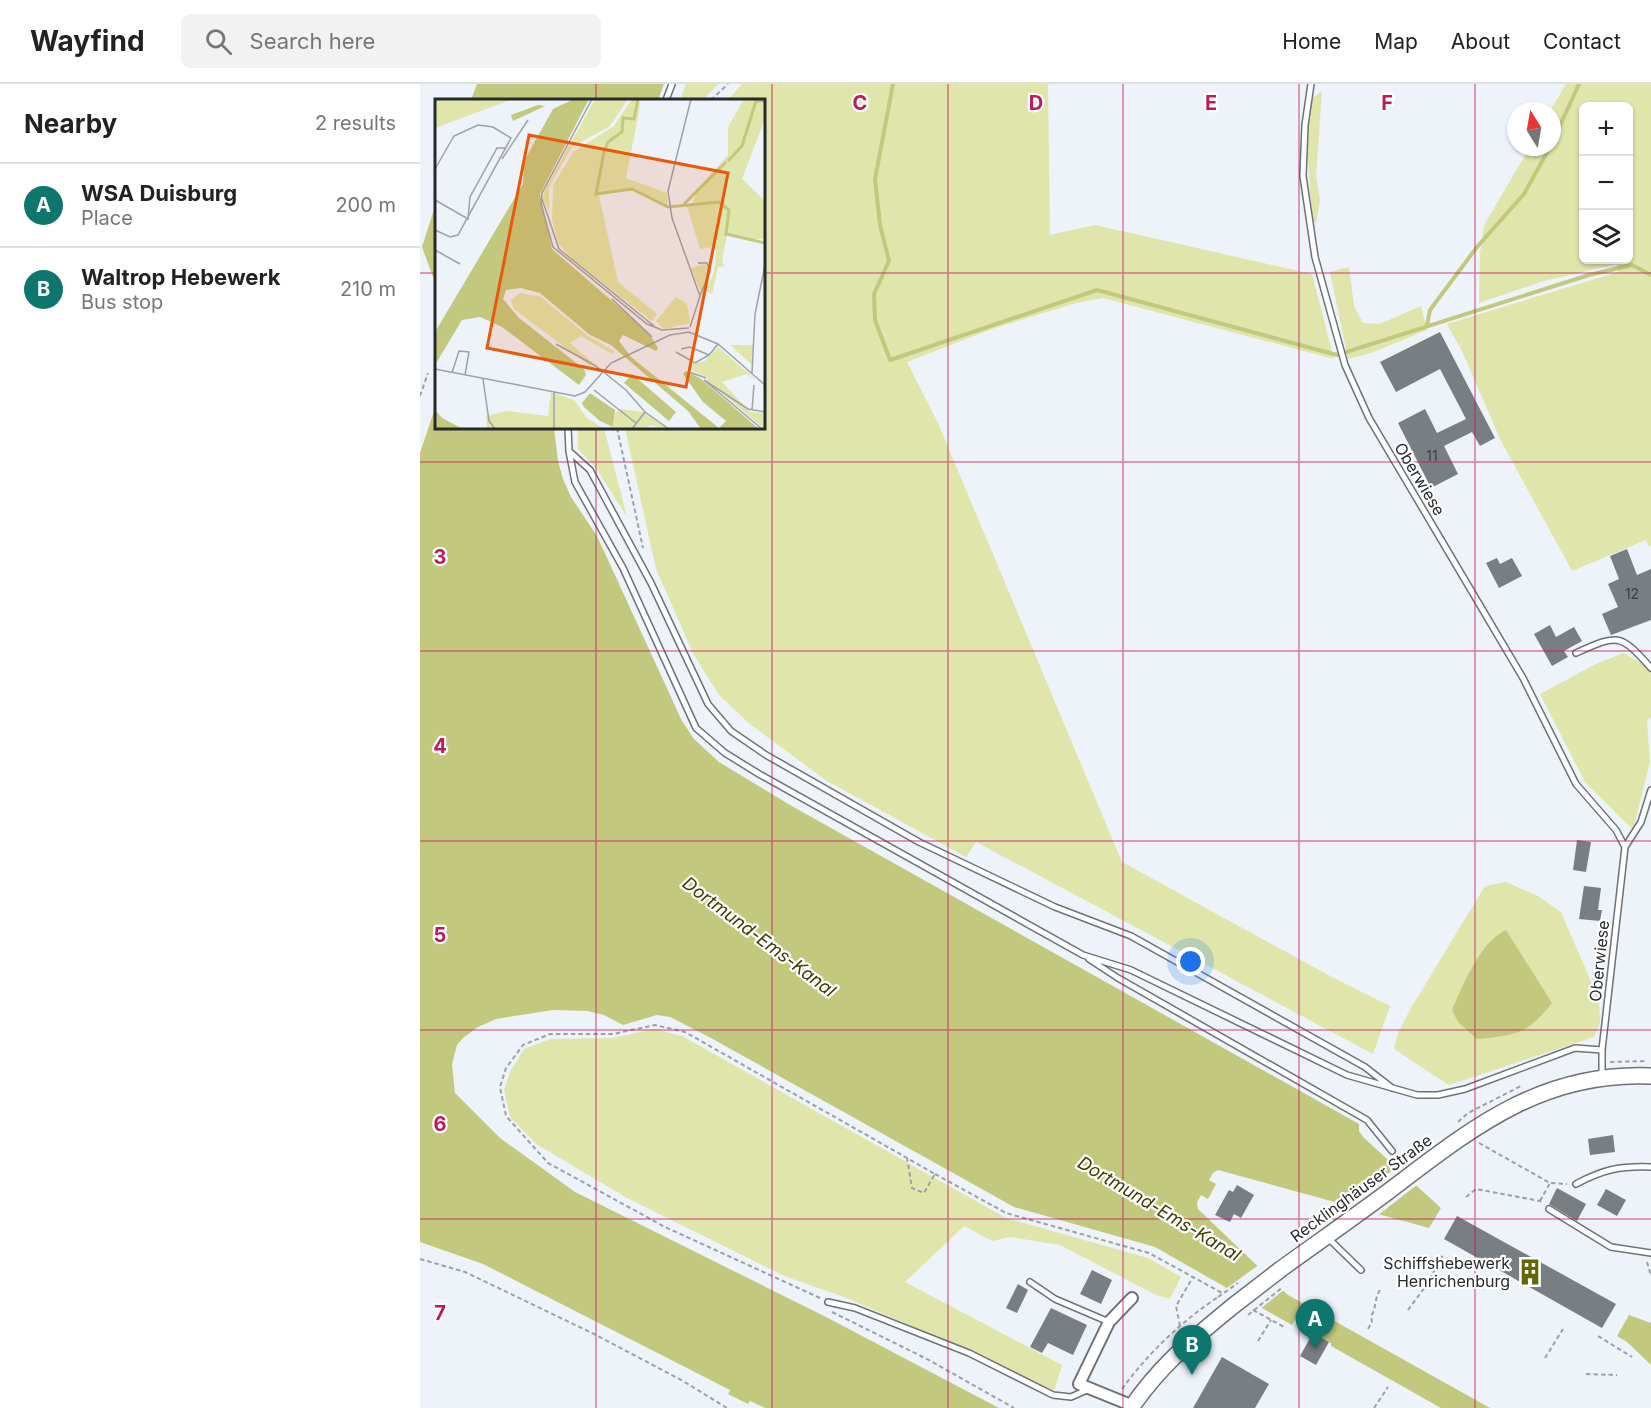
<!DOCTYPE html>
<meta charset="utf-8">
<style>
body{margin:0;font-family:Inter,sans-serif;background:#f2f2f2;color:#222}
.controls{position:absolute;right:18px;top:18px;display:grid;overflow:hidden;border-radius:9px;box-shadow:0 2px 4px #0004}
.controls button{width:54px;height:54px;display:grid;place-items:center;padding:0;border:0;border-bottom:2px solid #e0e0e0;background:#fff;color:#222;font:30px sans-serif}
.compass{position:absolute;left:1087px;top:18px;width:54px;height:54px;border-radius:50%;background:#fff;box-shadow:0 2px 4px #0004;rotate:349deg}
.you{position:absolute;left:771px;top:878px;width:21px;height:21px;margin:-15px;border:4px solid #fff;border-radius:50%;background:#1a73e8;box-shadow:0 0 0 9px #1a73e833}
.badge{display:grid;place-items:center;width:39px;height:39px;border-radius:50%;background:#0f766e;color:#fff;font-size:20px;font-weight:700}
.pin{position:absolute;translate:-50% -50px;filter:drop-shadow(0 2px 3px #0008)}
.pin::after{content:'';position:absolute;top:32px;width:21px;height:18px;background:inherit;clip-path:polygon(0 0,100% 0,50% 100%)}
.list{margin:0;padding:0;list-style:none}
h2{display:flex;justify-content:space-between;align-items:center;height:78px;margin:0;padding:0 24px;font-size:26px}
h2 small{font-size:20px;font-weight:400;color:#767676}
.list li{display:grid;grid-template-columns:39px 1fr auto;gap:18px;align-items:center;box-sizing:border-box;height:84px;padding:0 24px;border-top:2px solid #e0e0e0}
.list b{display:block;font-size:22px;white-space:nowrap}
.list p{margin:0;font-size:20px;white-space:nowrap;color:#767676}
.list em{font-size:20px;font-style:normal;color:#767676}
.icon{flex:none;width:33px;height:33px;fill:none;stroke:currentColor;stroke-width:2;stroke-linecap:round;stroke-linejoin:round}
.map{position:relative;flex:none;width:1231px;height:1324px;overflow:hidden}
header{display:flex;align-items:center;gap:36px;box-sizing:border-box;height:84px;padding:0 30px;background:#fff;border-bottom:2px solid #e0e0e0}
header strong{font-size:28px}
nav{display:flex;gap:33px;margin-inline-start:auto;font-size:21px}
.search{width:420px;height:54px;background:#f2f2f2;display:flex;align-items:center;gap:15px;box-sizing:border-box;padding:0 21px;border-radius:9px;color:#767676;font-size:22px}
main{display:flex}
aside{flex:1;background:#fff}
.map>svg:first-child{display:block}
.green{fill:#dfe5ab;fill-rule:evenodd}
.water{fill:#c2c97f}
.pier{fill:#edf3f9}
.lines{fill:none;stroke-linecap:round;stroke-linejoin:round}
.stream{stroke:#c2c97f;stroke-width:4}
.building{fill:#797e83}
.service-casing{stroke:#6d7278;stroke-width:8}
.minor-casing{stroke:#6d7278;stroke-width:14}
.secondary-casing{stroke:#6d7278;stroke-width:18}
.path{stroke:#9da1a5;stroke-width:2;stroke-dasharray:4.5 3;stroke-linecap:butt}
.service{stroke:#fff;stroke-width:5}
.minor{stroke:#fff;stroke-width:10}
.secondary{stroke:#fff;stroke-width:15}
.secondary-bridge-casing{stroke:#6d7278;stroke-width:18;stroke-linecap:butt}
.path-bridge{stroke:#9da1a5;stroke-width:2;stroke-dasharray:4.5 3;stroke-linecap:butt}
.secondary-bridge{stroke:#fff;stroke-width:15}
.grid{fill:none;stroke:#c2185b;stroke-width:1.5;stroke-opacity:0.55}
.labels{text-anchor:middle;stroke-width:4.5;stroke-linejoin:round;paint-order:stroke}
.number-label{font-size:14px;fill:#3c3e41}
.street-label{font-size:16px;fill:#27292b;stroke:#fff}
.poi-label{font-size:16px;fill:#27292b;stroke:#fff;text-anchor:end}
.water-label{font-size:18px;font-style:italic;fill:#3c3f04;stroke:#fff}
.inset-river{fill:none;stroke:#c2c97f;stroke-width:3}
.inset-road{fill:none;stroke:#9ea2a7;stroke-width:1.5}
.view{fill:#e8590c;fill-opacity:0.15;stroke:#e8590c;stroke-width:3}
.inset-edge{fill:none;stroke:#27292b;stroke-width:3}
.grid-label{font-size:20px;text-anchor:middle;font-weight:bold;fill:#c2185b;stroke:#fff;stroke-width:4.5;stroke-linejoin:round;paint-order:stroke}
</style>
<header>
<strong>Wayfind</strong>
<div class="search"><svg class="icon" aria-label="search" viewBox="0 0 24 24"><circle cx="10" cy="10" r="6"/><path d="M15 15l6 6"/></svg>Search here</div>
<nav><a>Home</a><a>Map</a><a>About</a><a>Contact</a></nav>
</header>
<main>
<aside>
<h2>Nearby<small>2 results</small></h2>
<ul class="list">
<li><span class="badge">A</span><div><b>WSA Duisburg</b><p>Place</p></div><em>200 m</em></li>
<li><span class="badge">B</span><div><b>Waltrop Hebewerk</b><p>Bus stop</p></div><em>210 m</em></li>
</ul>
</aside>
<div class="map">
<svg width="1231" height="1324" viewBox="0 0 1231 1324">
<rect width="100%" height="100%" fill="#edf3f9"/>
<path class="green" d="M266,0H298L283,16H260Z
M322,0H628L630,151L675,141L892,190L914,275L683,214L656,219L572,245L487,278L518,339L702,778L912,893L970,922L953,970L556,758L546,773L407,697L331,641L299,611L273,569L236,485L205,344H344V16H308Z
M1146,0H1231V462L1229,463L1226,456L1152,487L1081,357L1042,267L1027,240L1198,188L1197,180L1124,197L1059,219L1060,169L1064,141L1110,63H1132V27H1130ZM1164,22H1208V176H1164Z
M902,7L896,93L900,116L896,140L892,135L887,59L890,16Z
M929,183L934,222L943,239L960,240L1001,222L1007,246L951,269L928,275L910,188Z
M158,344H184L207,433L176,384L158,365Z
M1203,569L1231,584V633L1227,637L1230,678L1213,746L1165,698L1120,610L1174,581Z
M1086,798L1118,812L1141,828L1179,916L1180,939L1174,953L1029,1001L974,965L978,949L991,924L1065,802Z
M234,945L262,952L586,1134L728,1174L761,1193L750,1215L736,1211L640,1161L590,1153L572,1157L544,1142L485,1198L642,1281L634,1307L527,1257L424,1213L364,1192L207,1114L116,1060L90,1033L84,1006L90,988L104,965L130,955L192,954Z"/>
<path class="water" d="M57,0H244L238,16H51Z
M16,119V201L2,163Z
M16,321V344H134L138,377L143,395L151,413L177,452L262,637L274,655L299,678L370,721L939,1040V1047L943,1053L1021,1124L1009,1144L798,1086L793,1089L789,1096L796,1100L788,1115L781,1111L777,1118L778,1125L868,1211L1070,1324H1021L911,1262V1259L893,1249L891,1252L735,1163L594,1123L291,954L250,933L237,931L203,941L184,931L167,927L133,926L76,935L58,943L43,954L37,961L32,980L35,1009L80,1054L155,1108L406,1233L579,1324H345L330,1317L328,1320L308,1310L310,1306L63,1180L0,1158V369Z
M1086,846L1132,919C1107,951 1095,951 1057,955L1038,938L1032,926C1043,901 1060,858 1086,846Z
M1209,1231L1231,1239V1281L1207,1258L1197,1252Z"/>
<path class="pier" d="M978,1082L998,1100L957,1132L924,1123Z
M840,1180L865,1205L839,1226L804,1206Z
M884,1218L893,1222L879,1247L871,1243Z"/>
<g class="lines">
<path class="stream" d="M473,0L455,95L460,141L469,177L454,210L455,236L470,276L677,206L917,271L1169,191L1212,181L1231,191
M1132,59L1159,0
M1007,241L1010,226L1057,163L1104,110L1130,63"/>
</g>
<path class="building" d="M1020,248L1075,354L1060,362L1052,348L1024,362L1038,390L1011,404L978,339L1005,325L1017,349L1046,335L1020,285L976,308L960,278Z
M1207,465L1217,491L1231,485V536L1191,551L1182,530L1198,523L1188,500L1199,495L1190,472Z
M1077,474L1080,480L1092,474L1102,492L1079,504L1066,479Z
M1130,541L1136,553L1154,543L1162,557L1144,567L1148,573L1132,582L1114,550Z
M1157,756L1171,758L1166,788L1153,786Z
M1164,802L1181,804L1178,826H1182L1180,837L1159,835Z
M1193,1051L1195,1068L1170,1071L1168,1055Z
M817,1101L834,1111L821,1134L814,1130L810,1138L795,1131L809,1106L813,1108Z
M1137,1104L1166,1120L1157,1137L1129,1120Z
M1186,1105L1206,1116L1197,1132L1177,1121Z
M1037,1132L1196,1220L1182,1244L1024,1155Z
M672,1186L692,1196L681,1220L660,1210Z
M598,1200L608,1206L597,1229L586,1224Z
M631,1224L667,1241L653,1271L628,1259L622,1269L610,1263Z
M893,1249L909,1258L896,1281L880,1272Z
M802,1273L849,1300L835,1324H773Z"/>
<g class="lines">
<g class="service-casing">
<path id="service" d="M891,0L885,41L883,92L895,173L925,281L949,334L1103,594L1156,700L1196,746L1205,763L1182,966V994
M246,16L252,0
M148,344L149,367L155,398L203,484L276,644L305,669L339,690L663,871L711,886L927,991L997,1011H1018L1045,1005L1155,964L1182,966
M149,367L170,386L231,499L288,620L311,647L346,671L499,758L635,823L711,852L945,983L972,1004
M1156,569C1198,550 1200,549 1231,584
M1205,763L1221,738L1231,706
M669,875L698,894L947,1036L972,1067
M1156,1100C1184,1085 1200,1082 1231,1083
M1129,1125L1191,1163L1231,1169
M908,1154L941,1186
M610,1198L635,1215L689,1238
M408,1218L435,1224L549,1269L633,1311L651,1313L667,1306"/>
</g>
<g class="minor-casing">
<path id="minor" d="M712,1214L689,1238L659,1300L713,1322"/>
</g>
<g class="secondary-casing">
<path id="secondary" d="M861,1185C897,1159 933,1134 969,1107C1051,1045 1121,987 1231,992
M711,1324C742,1279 772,1256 813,1222"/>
</g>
<path class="path" d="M291,16L308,0
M0,312L8,289
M197,344L223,464
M1190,978L1226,977
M1038,1038L1048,1029L1101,1002
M1059,1059L1130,1099L1147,1100
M515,1090L586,1129L729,1169L804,1210
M1046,1113L1056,1105L1120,1117L1122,1120
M1120,1117L1130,1099
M0,1175L45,1188L174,1250L263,1297L307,1324
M1227,1178L1231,1192
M400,1214L245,1143L128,1079L86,1032L80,1003L86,984L103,961L130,950H193L235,941L265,948L487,1074L515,1090L504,1109L492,1104L487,1074
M833,1226L866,1244
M988,1226L1005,1203L1023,1171
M412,1228L507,1275L594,1324
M760,1242L756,1222L773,1193
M948,1245L952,1238L951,1232C957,1223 954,1215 960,1206
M1178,1252L1212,1273
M838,1257L851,1236
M1125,1274L1143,1245
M1166,1290L1197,1291
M702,1305C729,1268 761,1238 798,1213
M954,1324L968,1303"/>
<use href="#service" class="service"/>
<use href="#minor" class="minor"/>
<use href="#secondary" class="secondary"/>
<g class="secondary-bridge-casing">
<path id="secondary-bridge" d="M813,1222L861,1185"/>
</g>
<path class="path-bridge" d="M798,1213L818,1199
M828,1231L863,1203"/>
<use href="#secondary-bridge" class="secondary-bridge"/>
</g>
<path class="grid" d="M176,0V16M352,0V1324M528,0V1324M703,0V1324M879,0V1324M1055,0V1324M0,189H16M344,189H1231M176,344V1324M0,378H1231M0,567H1231M0,757H1231M0,946H1231M0,1135H1231"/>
<defs>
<g id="building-bare" transform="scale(2.07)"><path d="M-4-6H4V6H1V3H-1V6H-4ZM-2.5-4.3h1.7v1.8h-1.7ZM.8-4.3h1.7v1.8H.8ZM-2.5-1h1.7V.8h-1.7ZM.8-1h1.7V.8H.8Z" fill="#626706" stroke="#fff" stroke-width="2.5" paint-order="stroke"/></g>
</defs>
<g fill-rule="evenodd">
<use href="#building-bare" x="1110" y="1188"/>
</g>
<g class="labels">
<g class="number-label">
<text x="1012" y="377">11</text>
<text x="1212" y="515">12</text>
</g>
<g class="street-label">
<text transform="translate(1000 395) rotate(59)" y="6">Oberwiese</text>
<text transform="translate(1179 877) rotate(-84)" y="6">Oberwiese</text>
<text transform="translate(941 1104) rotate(-36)" y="6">Recklinghäuser Straße</text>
</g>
<g class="poi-label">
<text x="1090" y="1185">Schiffshebewerk<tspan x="1090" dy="18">Henrichenburg</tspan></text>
</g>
<g class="water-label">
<text transform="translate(339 853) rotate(37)" y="6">Dortmund-Ems-Kanal</text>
<text transform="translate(739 1125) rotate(31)" y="6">Dortmund-Ems-Kanal</text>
</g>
</g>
<g transform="translate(15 15)">
<rect width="330" height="330" fill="#edf3f9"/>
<path d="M0,0H78L0,29ZM160,0H193L175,27L137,48L114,88V112L108,99L110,91ZM197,0L205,3L204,13L191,79L232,94L233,109L197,91L164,96L183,183L222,215L217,222L138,161L123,144L117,121L118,87L138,53L179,27ZM309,0H319L322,5V0H330V19L307,80L330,102V139L317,141L292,135L287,163L290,167L283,168L277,195L270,192L279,174L281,152L277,148L265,150L252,107L281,103L258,104L261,92L293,56V28ZM270,165L277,174L272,177L266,194L256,169ZM85,194L106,198L153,237L179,252L177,255L146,237L135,244L157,263L155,267L79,210L76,201ZM241,198L252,205L255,224L229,230L221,222ZM295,246H318L317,266ZM283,248L320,280L311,275L287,283L315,313L330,314V330L271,281L273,279L256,271V265L270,262ZM116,293L139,301L152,319L169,330H52L51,317L71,312L113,317ZM186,310L208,313L233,330L215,326L209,330H178L180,314Z" fill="#dfe5ab"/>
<path d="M139,0H154L105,95L117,150L213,233L223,249L221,252L188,236L184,242L196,258L284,329L291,322L268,303L248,275L251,272L265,279L324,330H266L253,312L176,246L155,236L105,194L86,189L71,191L68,200L84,219L149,270L151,276L144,286L67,228L45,218L27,221L0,266V233L88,85L89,62L118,10ZM103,6L110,7L78,22L76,16ZM197,275L241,313L234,322L189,284ZM155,294L180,311L178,328L165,322L149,308L147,304ZM0,311L7,319L28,330H0Z" fill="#c2c97f"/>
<path class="inset-river" d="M203,0L199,20L188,19L187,33L173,43L169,53L161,95L197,90L233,108L284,103L294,111L291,135L330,144M293,62L307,47L321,2H330M249,105L291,63"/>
<path class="inset-road" d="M157,0L107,94L106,105L118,148L212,225L227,231L254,229M67,60L93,21M0,70L19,37L43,26L58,28L76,39L23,136L15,138L0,131M107,100L124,150L219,227M0,101L33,120L35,98L62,49H70M0,151L25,165M263,164H272L275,172L265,197M177,200L217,238M255,228L265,197L237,119L233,92L256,0M121,245L161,267M246,250L255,248L274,256L283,245M241,253L260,264L274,256M161,267L191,291L210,313L234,330M0,270L140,297L150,293L176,264L235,236L254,233L283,245L330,286M254,273L271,279M17,274L24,252L34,253L30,276M317,274L320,215L330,166M48,280L54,322L60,330M269,281L327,330M269,281L313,310L330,313M159,291L201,324M317,311L319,286M119,330V293M197,330L210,313"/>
<path class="view" d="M94,36L293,74L251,288L52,249Z"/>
<rect width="330" height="330" class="inset-edge"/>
</g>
<g class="grid-label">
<text x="440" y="26">C</text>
<text x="616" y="26">D</text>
<text x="791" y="26">E</text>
<text x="967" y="26">F</text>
<text x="20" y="480">3</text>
<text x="20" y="669">4</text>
<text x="20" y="858">5</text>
<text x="20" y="1047">6</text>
<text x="20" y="1236">7</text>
</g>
</svg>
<div class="controls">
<button>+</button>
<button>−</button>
<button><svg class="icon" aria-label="layers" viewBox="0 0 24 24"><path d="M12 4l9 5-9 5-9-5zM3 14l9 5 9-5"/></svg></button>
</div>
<svg class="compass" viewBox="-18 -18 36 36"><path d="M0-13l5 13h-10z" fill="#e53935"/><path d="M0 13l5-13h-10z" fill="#767676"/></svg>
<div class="you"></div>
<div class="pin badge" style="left:895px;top:1265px">A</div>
<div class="pin badge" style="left:772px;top:1291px">B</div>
</div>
</main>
